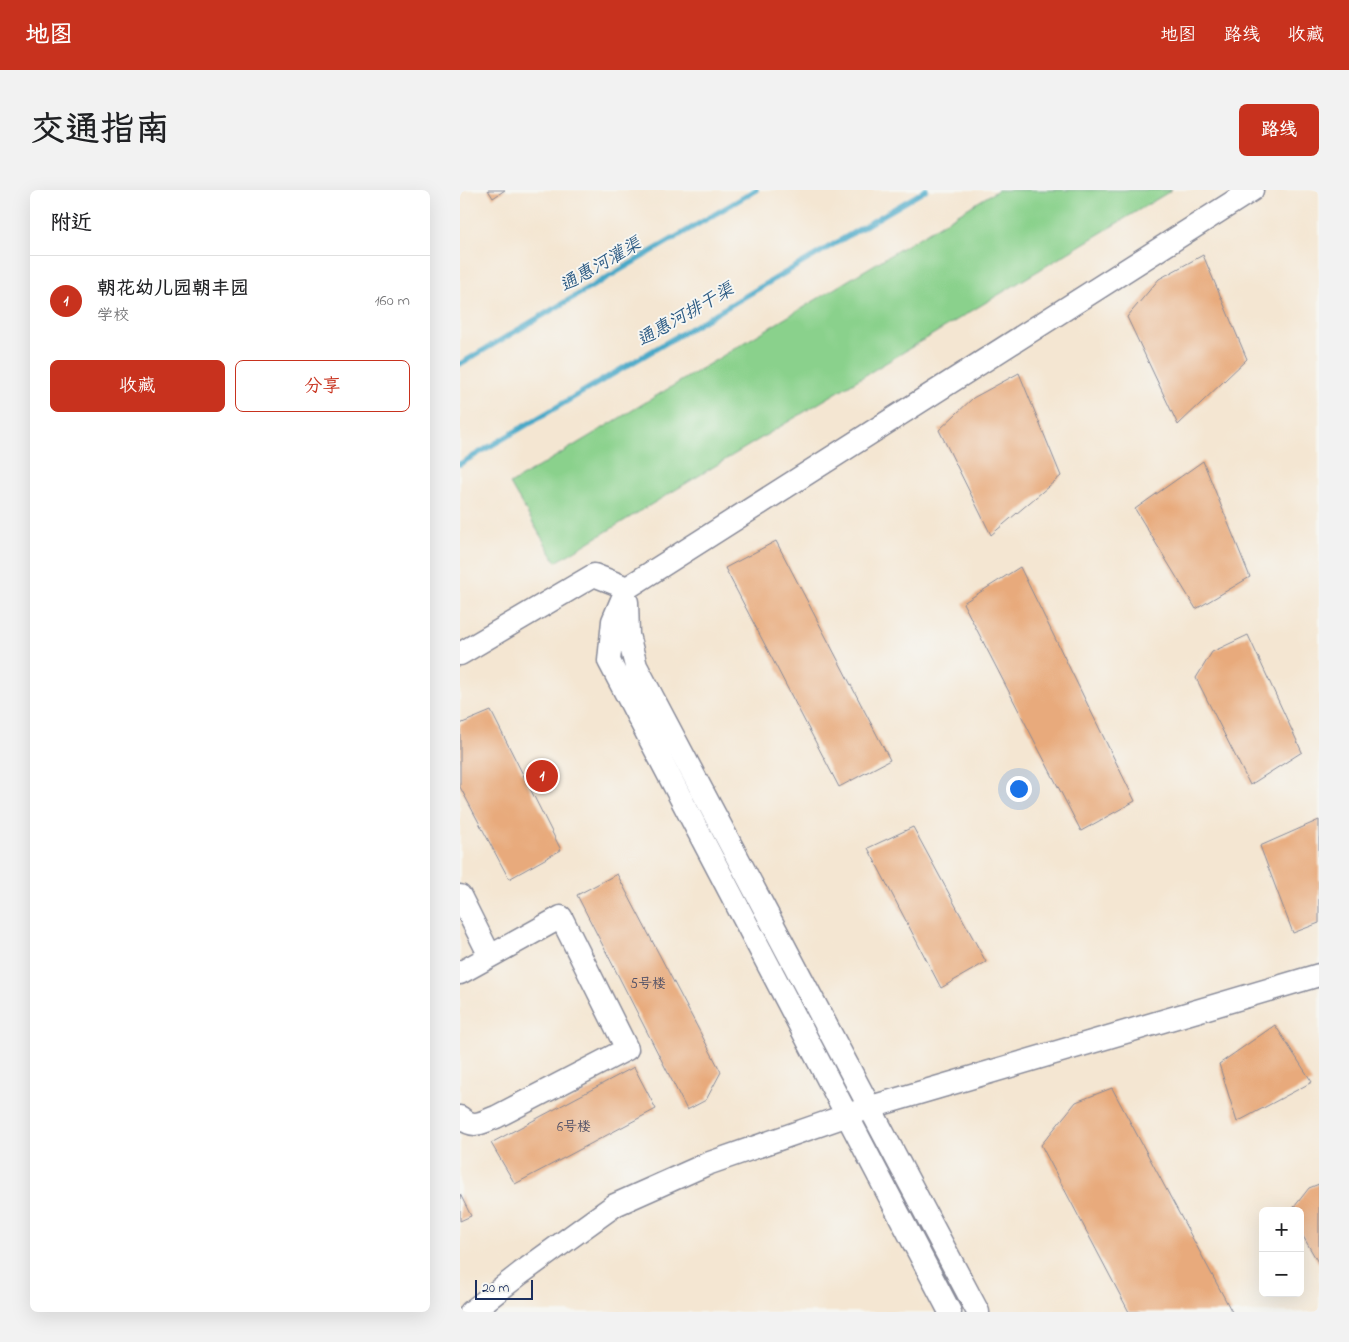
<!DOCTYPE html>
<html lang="zh">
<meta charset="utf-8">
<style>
body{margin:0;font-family:"Indie Flower","LXGW WenKai TC",sans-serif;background:#f2f2f2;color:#202124}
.controls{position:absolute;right:15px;bottom:15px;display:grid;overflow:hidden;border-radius:8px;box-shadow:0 5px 20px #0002}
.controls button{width:45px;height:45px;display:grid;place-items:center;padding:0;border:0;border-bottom:1px solid #e0e0e0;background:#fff;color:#202124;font:25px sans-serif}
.scale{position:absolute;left:15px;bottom:12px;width:58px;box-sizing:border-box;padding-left:5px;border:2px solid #1b2f5e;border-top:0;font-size:14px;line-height:18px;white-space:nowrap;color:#1b2f5e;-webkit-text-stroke:4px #f6f6f2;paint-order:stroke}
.you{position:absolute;left:558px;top:598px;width:18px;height:18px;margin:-12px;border:4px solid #fff;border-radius:50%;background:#1a73e8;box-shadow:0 0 0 8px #1a73e833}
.badge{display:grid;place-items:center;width:32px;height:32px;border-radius:50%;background:#c8321e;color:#fff;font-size:16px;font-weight:700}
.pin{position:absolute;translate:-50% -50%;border:2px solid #fff;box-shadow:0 1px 5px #0006}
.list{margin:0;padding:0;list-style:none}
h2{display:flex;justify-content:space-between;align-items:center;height:65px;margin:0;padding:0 20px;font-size:21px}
h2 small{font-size:16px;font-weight:400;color:#757577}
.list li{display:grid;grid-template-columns:32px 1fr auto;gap:15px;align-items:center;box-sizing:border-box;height:90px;padding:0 20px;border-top:1px solid #e0e0e0}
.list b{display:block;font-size:19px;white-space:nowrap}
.list p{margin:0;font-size:16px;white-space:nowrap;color:#757577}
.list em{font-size:16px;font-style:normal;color:#757577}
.actions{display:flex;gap:10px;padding:15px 20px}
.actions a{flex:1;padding:11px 0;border:1px solid #c8321e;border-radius:8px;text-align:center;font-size:18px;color:#c8321e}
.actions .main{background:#c8321e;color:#fff}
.map{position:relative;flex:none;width:859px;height:1122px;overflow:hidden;border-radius:8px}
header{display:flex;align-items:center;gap:30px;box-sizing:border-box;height:70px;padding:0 25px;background:#c8321e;color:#fff}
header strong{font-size:24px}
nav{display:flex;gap:28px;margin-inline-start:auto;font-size:18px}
.intro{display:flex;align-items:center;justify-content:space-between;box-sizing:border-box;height:120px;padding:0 30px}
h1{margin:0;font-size:35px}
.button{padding:12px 22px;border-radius:8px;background:#c8321e;color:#fff;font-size:18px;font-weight:700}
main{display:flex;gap:30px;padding:0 30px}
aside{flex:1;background:#fff;border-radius:8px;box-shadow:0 5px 20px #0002}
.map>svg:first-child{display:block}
.green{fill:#8ad18c;stroke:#528075}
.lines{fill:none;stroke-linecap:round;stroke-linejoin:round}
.stream{stroke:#49a9c8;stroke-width:5.5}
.building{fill:#e8aa7b}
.minor-casing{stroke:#888a98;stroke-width:25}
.minor{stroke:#fff;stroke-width:22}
.labels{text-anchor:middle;stroke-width:4;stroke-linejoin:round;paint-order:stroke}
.number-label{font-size:14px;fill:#4e4e65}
.water-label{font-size:18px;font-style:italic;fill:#2b5a83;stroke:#f6f6f2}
</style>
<header>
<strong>地图</strong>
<nav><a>地图</a><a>路线</a><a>收藏</a></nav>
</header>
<div class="intro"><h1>交通指南</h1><a class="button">路线</a></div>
<main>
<aside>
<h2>附近<small></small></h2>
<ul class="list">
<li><span class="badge">1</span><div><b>朝花幼儿园朝丰园</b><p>学校</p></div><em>160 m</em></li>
</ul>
<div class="actions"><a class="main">收藏</a><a>分享</a></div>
</aside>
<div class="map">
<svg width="859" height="1122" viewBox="0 0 859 1122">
<rect width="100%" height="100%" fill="#f6f6f2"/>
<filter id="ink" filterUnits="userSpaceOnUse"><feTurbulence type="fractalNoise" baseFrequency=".02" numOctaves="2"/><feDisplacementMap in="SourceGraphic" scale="10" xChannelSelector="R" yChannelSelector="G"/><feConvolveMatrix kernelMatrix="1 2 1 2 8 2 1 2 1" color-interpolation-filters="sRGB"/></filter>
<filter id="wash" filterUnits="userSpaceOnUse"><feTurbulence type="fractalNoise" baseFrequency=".0096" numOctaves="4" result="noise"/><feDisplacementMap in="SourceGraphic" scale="20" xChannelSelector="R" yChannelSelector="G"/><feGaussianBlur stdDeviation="1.12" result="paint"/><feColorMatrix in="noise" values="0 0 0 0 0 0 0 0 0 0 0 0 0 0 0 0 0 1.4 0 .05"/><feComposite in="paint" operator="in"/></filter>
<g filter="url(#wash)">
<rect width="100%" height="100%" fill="#f4e6d2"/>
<path class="green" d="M538,0H712L96,372L50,294Z"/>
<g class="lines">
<path class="stream" d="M0,174L296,0
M0,274L466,0"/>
</g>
<g id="blocks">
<path class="building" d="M28,0H45L33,8Z
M743,65L787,169L718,235L667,127L699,89Z
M559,183L601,286L531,345L479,240L513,208Z
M743,271L790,387L736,419L675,319Z
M316,351L430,570L379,597L265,378Z
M560,377L675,611L621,641L503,413Z
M788,445L842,562L790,595L736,488L752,462Z
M31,521L101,660L49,689L0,597V534Z
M859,630V733L833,743L800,656Z
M453,637L526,772L481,798L408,658Z
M157,684L261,882L246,910L227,920L117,705Z
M815,835L852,892L777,932L759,874Z
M174,877L196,919L55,994L31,953Z
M652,898L772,1122H669L581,955L616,912Z
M859,994V1074L840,1041V1021H831L849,998Z
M0,1004L11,1026L0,1031Z"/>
</g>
</g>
<g filter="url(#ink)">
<use href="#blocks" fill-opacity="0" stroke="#888a98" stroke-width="1"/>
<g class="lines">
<g class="minor-casing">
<path id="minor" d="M167,412L168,445L176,476L518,1122
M0,464L134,385L167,398
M0,706L30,766
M0,783L101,727L167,859L36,927C20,933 14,939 0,927
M11,1122L61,1083L155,1015L247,974L411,917L859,785
M490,1122L149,471L153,431L167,398L792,0"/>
</g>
<use href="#minor" class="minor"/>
</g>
</g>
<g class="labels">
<g class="number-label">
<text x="188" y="798">5号楼</text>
<text x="114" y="941">6号楼</text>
</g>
<g class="water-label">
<text transform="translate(140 74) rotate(-30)" y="6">通惠河灌渠</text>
<text transform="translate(225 124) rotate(-30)" y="6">通惠河排干渠</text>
</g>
</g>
</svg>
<div class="controls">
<button>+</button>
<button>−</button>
</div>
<div class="scale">20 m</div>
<div class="you"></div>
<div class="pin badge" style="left:82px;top:586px">1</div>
</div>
</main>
